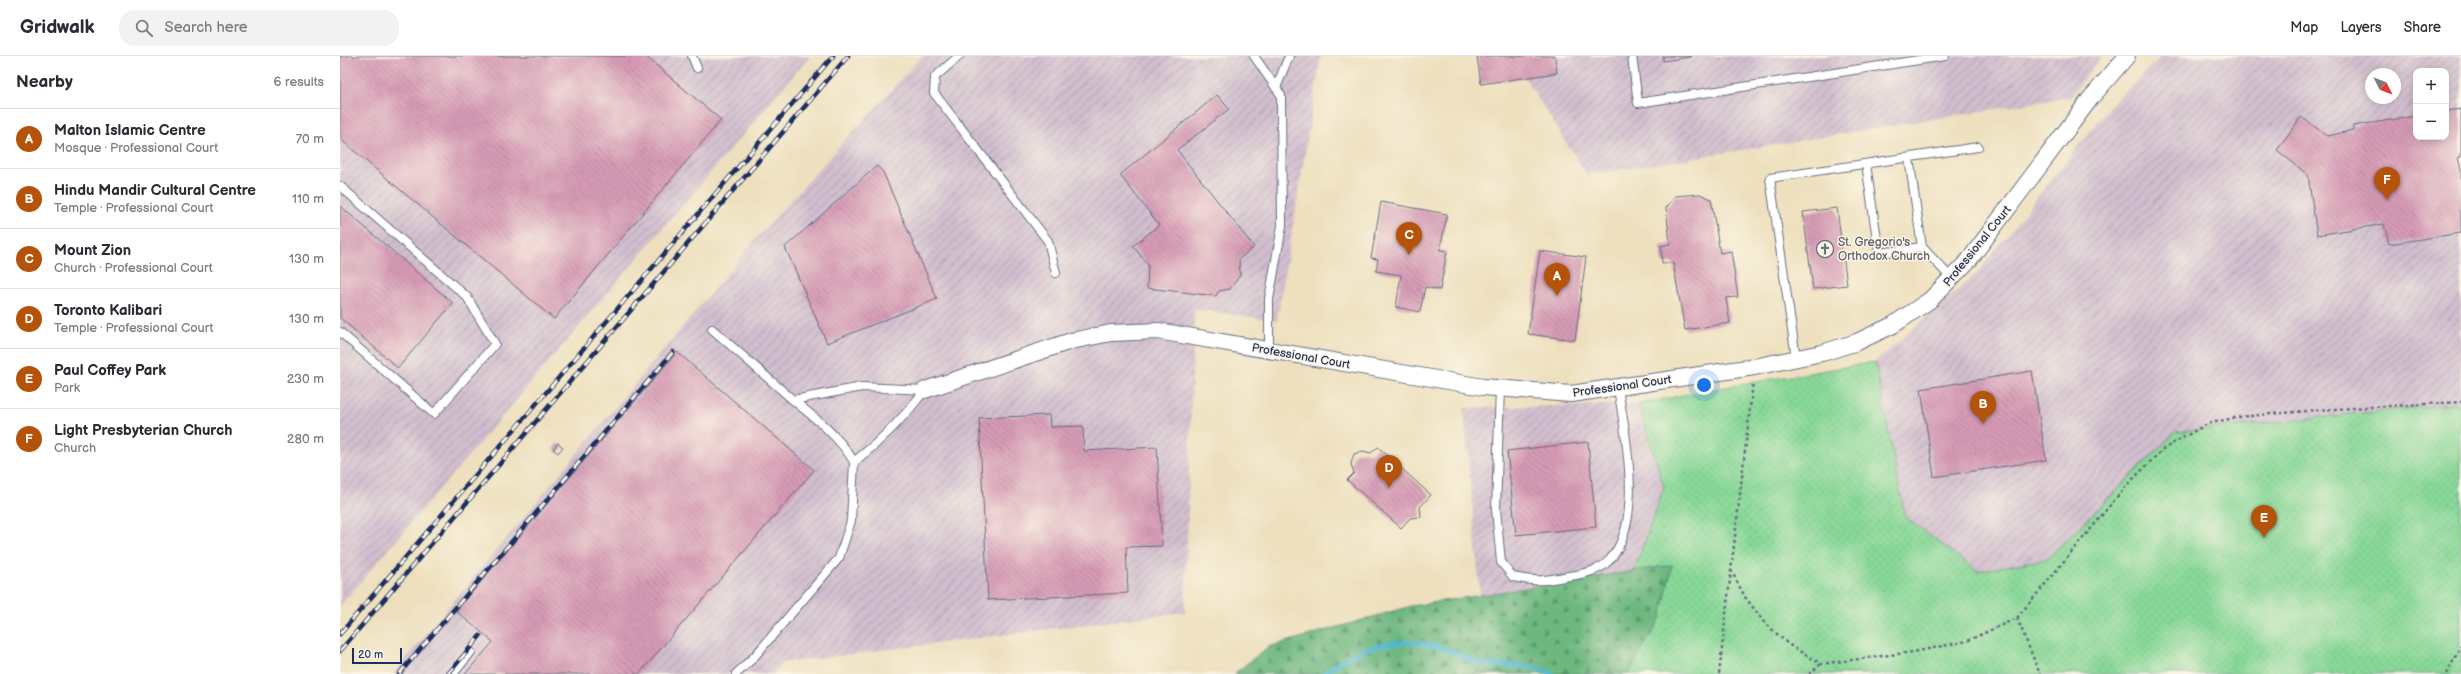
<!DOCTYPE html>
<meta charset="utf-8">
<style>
body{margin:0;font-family:"Balsamiq Sans",sans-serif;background:#f2f2f3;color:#2b2b33}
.controls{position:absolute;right:12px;top:12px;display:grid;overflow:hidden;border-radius:8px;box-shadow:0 2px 10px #0003}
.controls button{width:36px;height:36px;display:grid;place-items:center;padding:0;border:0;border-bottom:1px solid #e1e1e2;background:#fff;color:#2b2b33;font:20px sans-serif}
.compass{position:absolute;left:2025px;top:12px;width:36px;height:36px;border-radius:50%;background:#fff;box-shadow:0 2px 10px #0003;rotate:132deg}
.scale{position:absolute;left:12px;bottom:10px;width:50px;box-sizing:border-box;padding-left:4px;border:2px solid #1b2f5e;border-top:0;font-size:11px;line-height:14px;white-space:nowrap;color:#1b2f5e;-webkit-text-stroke:3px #fcf5e5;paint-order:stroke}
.you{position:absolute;left:1364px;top:329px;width:14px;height:14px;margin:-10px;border:3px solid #fff;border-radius:50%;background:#1a73e8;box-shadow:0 0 0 6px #1a73e833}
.badge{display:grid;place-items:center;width:26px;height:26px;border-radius:50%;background:#b45309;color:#fff;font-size:13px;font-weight:700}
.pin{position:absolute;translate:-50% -33px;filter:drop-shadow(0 1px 2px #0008)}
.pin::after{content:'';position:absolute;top:21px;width:14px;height:12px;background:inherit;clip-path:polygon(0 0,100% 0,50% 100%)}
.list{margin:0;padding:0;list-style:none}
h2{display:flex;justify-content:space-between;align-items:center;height:52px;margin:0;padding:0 16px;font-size:17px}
h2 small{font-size:13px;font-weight:400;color:#7c7c81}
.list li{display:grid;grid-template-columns:26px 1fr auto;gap:12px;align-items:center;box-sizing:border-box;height:60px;padding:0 16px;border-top:1px solid #e1e1e2}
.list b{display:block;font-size:15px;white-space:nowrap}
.list p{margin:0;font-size:13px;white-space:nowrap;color:#7c7c81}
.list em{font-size:13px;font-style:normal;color:#7c7c81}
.icon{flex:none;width:22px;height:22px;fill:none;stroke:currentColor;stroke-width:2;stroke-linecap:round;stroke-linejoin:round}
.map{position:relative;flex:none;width:2121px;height:618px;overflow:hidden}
header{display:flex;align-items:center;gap:24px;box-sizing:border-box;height:56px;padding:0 20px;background:#fff;border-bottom:1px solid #e1e1e2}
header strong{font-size:19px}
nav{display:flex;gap:22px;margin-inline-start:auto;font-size:14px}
.search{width:280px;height:36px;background:#f2f2f3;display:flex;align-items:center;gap:10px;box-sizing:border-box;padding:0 14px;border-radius:16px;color:#7c7c81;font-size:15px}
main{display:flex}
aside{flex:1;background:#fff}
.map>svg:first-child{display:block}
.industrial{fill:url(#industrial-furrows);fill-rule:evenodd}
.grass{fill:url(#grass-dots);stroke:#52847a}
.forest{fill:url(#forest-firs);stroke:#44746f}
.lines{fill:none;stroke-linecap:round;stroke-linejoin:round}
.stream{stroke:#51b7cf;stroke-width:5}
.building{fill:url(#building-back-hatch)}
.lane-casing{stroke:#656d80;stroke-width:10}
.street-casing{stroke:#656d80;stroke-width:18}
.path{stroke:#656d80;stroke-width:2.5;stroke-dasharray:3 3;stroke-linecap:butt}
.lane{stroke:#fff;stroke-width:8}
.street{stroke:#fff;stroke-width:16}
.rail-casing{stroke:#1b2f5e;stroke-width:4.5}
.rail{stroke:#fcf5e5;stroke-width:3;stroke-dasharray:9;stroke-linecap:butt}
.labels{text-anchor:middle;stroke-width:3;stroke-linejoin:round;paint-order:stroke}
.worship-label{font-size:12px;fill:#5b616d;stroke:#fcf5e5;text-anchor:start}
.street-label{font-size:12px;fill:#1b2f5e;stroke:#fcf5e5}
</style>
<header>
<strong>Gridwalk</strong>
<div class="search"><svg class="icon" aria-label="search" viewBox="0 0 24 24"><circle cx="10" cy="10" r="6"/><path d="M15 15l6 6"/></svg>Search here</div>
<nav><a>Map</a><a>Layers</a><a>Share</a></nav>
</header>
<main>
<aside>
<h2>Nearby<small>6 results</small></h2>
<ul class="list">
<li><span class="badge">A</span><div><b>Malton Islamic Centre</b><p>Mosque · Professional Court</p></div><em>70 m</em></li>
<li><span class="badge">B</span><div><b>Hindu Mandir Cultural Centre</b><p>Temple · Professional Court</p></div><em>110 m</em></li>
<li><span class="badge">C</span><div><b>Mount Zion</b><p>Church · Professional Court</p></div><em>130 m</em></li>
<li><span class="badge">D</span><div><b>Toronto Kalibari</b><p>Temple · Professional Court</p></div><em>130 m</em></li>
<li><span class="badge">E</span><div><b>Paul Coffey Park</b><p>Park</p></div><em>230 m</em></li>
<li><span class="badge">F</span><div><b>Light Presbyterian Church</b><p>Church</p></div><em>280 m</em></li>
</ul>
</aside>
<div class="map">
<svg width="2121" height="618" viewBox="0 0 2121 618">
<defs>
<pattern id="industrial-furrows" width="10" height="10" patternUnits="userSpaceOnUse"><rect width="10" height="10" fill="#d0bdcd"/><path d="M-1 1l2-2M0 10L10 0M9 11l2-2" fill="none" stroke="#a89aaa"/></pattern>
<pattern id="grass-dots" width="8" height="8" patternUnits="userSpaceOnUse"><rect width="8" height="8" fill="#88d897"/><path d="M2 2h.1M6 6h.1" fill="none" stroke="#75ba85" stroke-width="1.8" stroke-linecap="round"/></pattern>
<pattern id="forest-firs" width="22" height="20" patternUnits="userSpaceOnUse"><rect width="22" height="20" fill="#6eb880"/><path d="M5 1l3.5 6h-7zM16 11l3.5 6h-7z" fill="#5a966c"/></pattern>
<pattern id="building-back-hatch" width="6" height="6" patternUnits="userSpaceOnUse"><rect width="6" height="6" fill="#d79bb5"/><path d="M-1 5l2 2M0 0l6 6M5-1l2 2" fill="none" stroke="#ae7f96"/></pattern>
</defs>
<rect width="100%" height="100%" fill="#fcf5e5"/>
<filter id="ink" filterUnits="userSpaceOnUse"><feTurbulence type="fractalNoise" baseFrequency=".025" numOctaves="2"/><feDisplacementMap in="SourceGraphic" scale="8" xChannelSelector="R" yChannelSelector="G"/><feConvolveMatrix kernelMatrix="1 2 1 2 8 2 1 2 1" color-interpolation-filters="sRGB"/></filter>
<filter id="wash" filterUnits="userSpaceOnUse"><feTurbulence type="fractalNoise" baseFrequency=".012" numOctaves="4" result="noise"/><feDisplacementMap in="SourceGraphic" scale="16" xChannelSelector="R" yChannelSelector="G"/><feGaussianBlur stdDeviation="0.9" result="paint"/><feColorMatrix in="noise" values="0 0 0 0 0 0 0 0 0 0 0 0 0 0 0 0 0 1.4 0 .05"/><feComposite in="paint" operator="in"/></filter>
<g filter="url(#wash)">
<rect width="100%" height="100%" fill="#eee0be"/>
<path class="industrial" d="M0,0H470L0,550Z
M582,0H981L937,265L854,253L845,556L442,607L432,618H53L416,183Z
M1171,0H1762L1730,41L1247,119Z
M1822,0H2121V347L1836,376L1707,503L1637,515L1565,461L1535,306L1637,217L1772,48ZM2076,15H2106V81H2076ZM2031,18H2055V42H2031Z
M1299,348L1324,431L1294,516L1140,539L1124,352Z"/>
<path class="grass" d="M1535,306L1565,461L1637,515L1707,503L1836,376L2121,347V618H953L1294,516L1324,431L1299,348L1379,332Z"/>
<path class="forest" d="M1332,509L1321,561L1288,618H894L928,591L1071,550Z"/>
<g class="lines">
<path class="stream" d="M983,618C1014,593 1051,581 1091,589C1108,592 1124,603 1140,607C1168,614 1183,603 1212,618"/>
</g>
<g id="blocks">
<path class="building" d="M0,0H305L381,64L214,263L0,83Z
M1137,0H1215L1217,17L1141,28Z
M1323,0H1351V1L1323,5Z
M877,39L889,53L837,94L914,191L899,203L900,219L890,233L879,235L876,240L807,232L808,209L793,190L819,169L780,119Z
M2121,53V101H2118L2121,114V177L2049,188L2044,168L1977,179L1968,119L1937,94L1961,61L1988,80L2013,74V70L2076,60V81H2106V55Z
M537,110L543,116L597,243L487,287L445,191Z
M1360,138L1371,143L1380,197L1391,195L1398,241L1386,242L1390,267L1345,274L1333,207H1322L1321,190L1330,188L1326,152L1335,140Z
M1041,146L1107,158L1100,194L1107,195L1100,234L1085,231L1080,256L1056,251L1061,219L1036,215L1038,203L1031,202Z
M0,150L113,247L58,312L0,262Z
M1497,152L1507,229L1473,233L1463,156Z
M1200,195L1246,201L1235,284L1188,278Z
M337,296L474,414L299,618H125L153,586L116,555Z
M1692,315L1706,404L1594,421L1581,333Z
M709,359L710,371L743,370L744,395L817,391L822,490L786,491L788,537L648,544L639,362Z
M1248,386L1256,471L1176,479L1167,395Z
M218,387L223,391L218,397L213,393Z
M1038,391L1091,439L1080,451L1081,461L1070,462L1061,472L1007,424L1014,417L1011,408L1014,398L1023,395L1031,397Z"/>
</g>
</g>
<g filter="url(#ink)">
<use href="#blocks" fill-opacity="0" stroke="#656d80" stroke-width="1"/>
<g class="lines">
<g class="lane-casing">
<path id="lane" d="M352,0L357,12
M619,0L595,21L594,37L708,185L716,217
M914,0L941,39L942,170L929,243V294
M1292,0L1298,47L1605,0
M936,32L949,0
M1526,108L1539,197L1582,191L1569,102
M0,130L127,241L155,288L94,358L0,276
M1582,191L1612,223
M372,273L453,344L522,331L585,334
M1456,302L1430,122L1638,91
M1160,332L1156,454L1161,506L1173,521C1197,526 1205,525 1229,520C1239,519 1256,515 1264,509C1307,475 1285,378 1278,332
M453,344C476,363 499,380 514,406C542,384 564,362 585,334
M113,618L131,596
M396,618L414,601L499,502L511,465L514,406"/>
</g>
<g class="street-casing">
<path id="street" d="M585,334L731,285L771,277L818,275L1143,331L1231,338L1414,311L1482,297L1517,286L1553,269L1590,244L1629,204L1750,43L1787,0"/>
</g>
<path class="path" d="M1391,514L1405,541L1424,566L1448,588L1481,608L1573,596L1627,585L1677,562L1787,429L1823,393L1867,368L1898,361L1977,354L2121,346
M1677,562L1700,618
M1379,618L1413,326
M1469,618L1481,608
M2107,618L2121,589"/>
<use href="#lane" class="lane"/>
<use href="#street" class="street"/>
<g class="rail-casing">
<path id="rail" d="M0,578L493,0
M0,595L508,0
M59,618L333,296
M108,618L140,580"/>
</g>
<use href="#rail" class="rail"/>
</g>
</g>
<defs>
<g id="church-ring" transform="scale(0.9)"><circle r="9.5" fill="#fcf5e5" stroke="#6b7280" stroke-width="1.5"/><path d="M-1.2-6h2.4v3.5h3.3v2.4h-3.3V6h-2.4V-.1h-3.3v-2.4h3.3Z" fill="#6b7280"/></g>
</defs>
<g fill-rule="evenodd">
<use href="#church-ring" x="1485" y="193"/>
</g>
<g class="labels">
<g class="worship-label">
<text x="1498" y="190">St. Gregorio's<tspan x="1498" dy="14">Orthodox Church</tspan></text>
</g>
<g class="street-label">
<text transform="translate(1637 190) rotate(-51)" y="4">Professional Court</text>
<text transform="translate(961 300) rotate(10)" y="4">Professional Court</text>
<text transform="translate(1282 330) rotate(-8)" y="4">Professional Court</text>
</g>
</g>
</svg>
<div class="controls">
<button>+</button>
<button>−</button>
</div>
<svg class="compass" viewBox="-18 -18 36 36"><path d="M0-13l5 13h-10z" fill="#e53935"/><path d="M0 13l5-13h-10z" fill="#7c7c81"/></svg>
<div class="scale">20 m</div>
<div class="you"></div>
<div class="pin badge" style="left:1217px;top:240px">A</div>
<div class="pin badge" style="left:1643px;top:368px">B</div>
<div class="pin badge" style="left:1069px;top:199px">C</div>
<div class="pin badge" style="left:1049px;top:432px">D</div>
<div class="pin badge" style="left:1924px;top:482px">E</div>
<div class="pin badge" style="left:2047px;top:144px">F</div>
</div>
</main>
